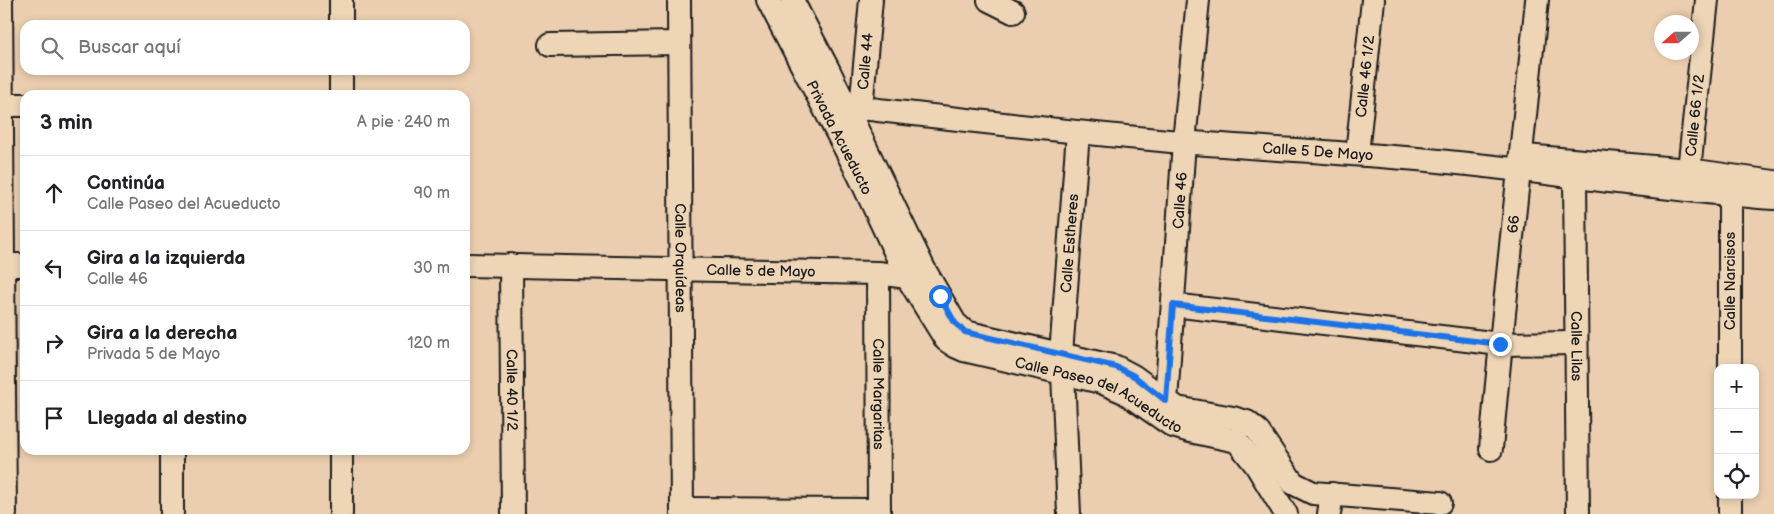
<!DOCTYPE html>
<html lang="es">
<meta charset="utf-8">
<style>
body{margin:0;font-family:"Balsamiq Sans",sans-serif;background:#f6f6f6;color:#202124}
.controls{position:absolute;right:15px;bottom:15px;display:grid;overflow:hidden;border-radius:10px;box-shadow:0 2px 8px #0003}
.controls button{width:45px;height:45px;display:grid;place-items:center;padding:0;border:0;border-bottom:1px solid #e0e0e0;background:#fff;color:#202124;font:25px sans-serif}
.compass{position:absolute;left:1654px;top:15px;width:45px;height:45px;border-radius:50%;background:#fff;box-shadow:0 2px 8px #0003;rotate:249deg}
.stop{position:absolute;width:15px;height:15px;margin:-11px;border:4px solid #1a73e8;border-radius:50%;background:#fff}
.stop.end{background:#1a73e8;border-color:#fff;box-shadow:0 1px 5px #0008}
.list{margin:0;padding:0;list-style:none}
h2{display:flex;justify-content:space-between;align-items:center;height:65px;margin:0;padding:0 20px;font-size:21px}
h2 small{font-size:16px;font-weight:400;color:#757577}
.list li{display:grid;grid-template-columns:32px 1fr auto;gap:15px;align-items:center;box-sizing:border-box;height:75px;padding:0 20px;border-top:1px solid #e0e0e0}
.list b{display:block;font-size:19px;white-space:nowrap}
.list p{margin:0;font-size:16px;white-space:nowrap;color:#757577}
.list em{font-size:16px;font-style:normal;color:#757577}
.icon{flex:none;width:28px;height:28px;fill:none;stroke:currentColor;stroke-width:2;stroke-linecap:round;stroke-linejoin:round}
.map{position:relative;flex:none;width:1774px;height:514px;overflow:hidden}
.search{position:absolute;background:#fff;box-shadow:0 2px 8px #0003;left:20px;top:20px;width:450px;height:55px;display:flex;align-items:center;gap:12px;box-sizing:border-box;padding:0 18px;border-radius:15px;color:#757577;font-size:19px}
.panel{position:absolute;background:#fff;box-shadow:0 2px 8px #0003;left:20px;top:90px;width:450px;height:365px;border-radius:15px}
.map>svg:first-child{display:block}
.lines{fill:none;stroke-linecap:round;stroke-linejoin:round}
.street-casing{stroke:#1c1c1c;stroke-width:26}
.street{stroke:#eed5b6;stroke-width:22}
.route{stroke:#1a73e8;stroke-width:6}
.labels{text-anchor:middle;stroke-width:4.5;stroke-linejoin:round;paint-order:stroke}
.street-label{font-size:15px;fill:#1c1c1c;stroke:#eed5b6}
</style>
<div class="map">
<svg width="1774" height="514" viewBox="0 0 1774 514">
<rect width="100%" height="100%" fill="#ebceaf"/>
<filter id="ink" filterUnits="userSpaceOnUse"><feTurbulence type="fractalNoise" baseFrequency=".02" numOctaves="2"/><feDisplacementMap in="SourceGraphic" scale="10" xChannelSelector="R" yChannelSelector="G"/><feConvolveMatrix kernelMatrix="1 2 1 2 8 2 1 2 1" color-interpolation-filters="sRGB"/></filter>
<g filter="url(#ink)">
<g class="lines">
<g class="street-casing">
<g id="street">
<path d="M1,0L5,514"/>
<path d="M341,0V25"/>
<path id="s1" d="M679,0L682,514"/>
<path id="s2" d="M768,0L859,175L907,277L946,340L955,346L964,350L1101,382L1124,392L1173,426L1190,431L1237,441L1256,465L1286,514"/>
<path d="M792,0L829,71L924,269L955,323L965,332L1116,367L1133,376L1177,408L1233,418L1247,422L1257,430L1293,483L1313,493L1440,503"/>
<path d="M989,0L1013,12"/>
<path d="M550,45L679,43"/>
<path d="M341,70V95"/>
<path d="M0,105H25"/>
<path id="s3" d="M861,108C968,120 1075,133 1182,142C1268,149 1354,153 1439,161C1551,172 1662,190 1774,198"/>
<path id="s4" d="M852,119L861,108L871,0"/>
<path id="s5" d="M1357,154L1373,0"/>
<path d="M1525,156L1689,170L1774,182"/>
<path id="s6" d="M1689,170L1707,0"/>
<path id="s7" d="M1575,177L1578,514"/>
<path d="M0,265H25"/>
<path id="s8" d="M465,265L878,273L907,277"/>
<path id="s9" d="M511,265L513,514"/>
<path id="s10" d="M878,273L879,514"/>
<path d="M1173,305L1500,344L1576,343"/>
<path id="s11" d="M1061,354L1078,133"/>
<path d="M1730,368V195"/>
<path d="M1063,373L1069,514"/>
<path id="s12" d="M1166,401L1184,142L1198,0"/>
<path id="s13" d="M1491,449C1504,299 1522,150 1537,0"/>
<path d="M172,450V514"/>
<path d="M682,509L879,510"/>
<path d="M341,514V450"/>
<path d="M1329,514L1332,494"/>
<path d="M1730,514V495"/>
</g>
</g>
<use href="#street" class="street"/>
</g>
</g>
<g class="lines" filter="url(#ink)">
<path class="route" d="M940,296L955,323L965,332L1116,367L1134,376L1166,401L1173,305L1500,344"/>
</g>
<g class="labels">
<g class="street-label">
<text dy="5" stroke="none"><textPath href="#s4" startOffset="61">Calle 44</textPath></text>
<text dy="5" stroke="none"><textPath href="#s5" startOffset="78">Calle 46 1/2</textPath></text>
<text dy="5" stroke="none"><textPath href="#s6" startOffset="55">Calle 66 1/2</textPath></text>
<text dy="5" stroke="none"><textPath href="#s2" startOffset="155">Privada Acueducto</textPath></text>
<text dy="5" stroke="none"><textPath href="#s3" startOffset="459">Calle 5 De Mayo</textPath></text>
<text dy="5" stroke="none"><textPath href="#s12" startOffset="201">Calle 46</textPath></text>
<text dy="5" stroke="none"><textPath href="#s13" startOffset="226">66</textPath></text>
<text dy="5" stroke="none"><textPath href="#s11" startOffset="111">Calle Estheres</textPath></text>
<text dy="5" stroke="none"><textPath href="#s1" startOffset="258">Calle Orquídeas</textPath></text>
<text dy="5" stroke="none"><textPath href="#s8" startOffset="296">Calle 5 de Mayo</textPath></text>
<text transform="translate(1730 281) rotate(-90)" y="5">Calle Narcisos</text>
<text dy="5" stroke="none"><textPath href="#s7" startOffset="169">Calle Lilas</textPath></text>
<text dy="5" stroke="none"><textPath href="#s9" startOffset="125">Calle 40 1/2</textPath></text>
<text dy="5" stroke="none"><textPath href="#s10" startOffset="121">Calle Margaritas</textPath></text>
<text dy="5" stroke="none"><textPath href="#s2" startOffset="548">Calle Paseo del Acueducto</textPath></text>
</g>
</g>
</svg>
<div class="controls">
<button>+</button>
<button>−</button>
<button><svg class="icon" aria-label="locate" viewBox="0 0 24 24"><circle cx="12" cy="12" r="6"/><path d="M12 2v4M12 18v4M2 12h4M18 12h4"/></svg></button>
</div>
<svg class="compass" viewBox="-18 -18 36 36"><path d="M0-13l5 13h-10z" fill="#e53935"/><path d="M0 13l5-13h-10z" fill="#757577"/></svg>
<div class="stop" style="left:940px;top:296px"></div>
<div class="stop end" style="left:1500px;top:344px"></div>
<div class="search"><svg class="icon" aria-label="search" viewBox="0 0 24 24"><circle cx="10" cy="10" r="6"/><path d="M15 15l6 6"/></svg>Buscar aquí</div>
<section class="panel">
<h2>3 min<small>A pie · 240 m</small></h2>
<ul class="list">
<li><svg class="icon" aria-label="ahead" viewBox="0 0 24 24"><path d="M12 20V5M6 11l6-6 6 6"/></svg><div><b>Continúa</b><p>Calle Paseo del Acueducto</p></div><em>90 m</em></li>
<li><svg class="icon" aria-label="left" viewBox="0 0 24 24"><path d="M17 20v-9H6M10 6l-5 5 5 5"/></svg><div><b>Gira a la izquierda</b><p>Calle 46</p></div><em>30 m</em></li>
<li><svg class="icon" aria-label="right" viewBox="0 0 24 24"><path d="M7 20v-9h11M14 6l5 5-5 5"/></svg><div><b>Gira a la derecha</b><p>Privada 5 de Mayo</p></div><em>120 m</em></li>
<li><svg class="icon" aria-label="arrive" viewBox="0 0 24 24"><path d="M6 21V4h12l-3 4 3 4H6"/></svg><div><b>Llegada al destino</b></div></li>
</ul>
</section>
</div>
